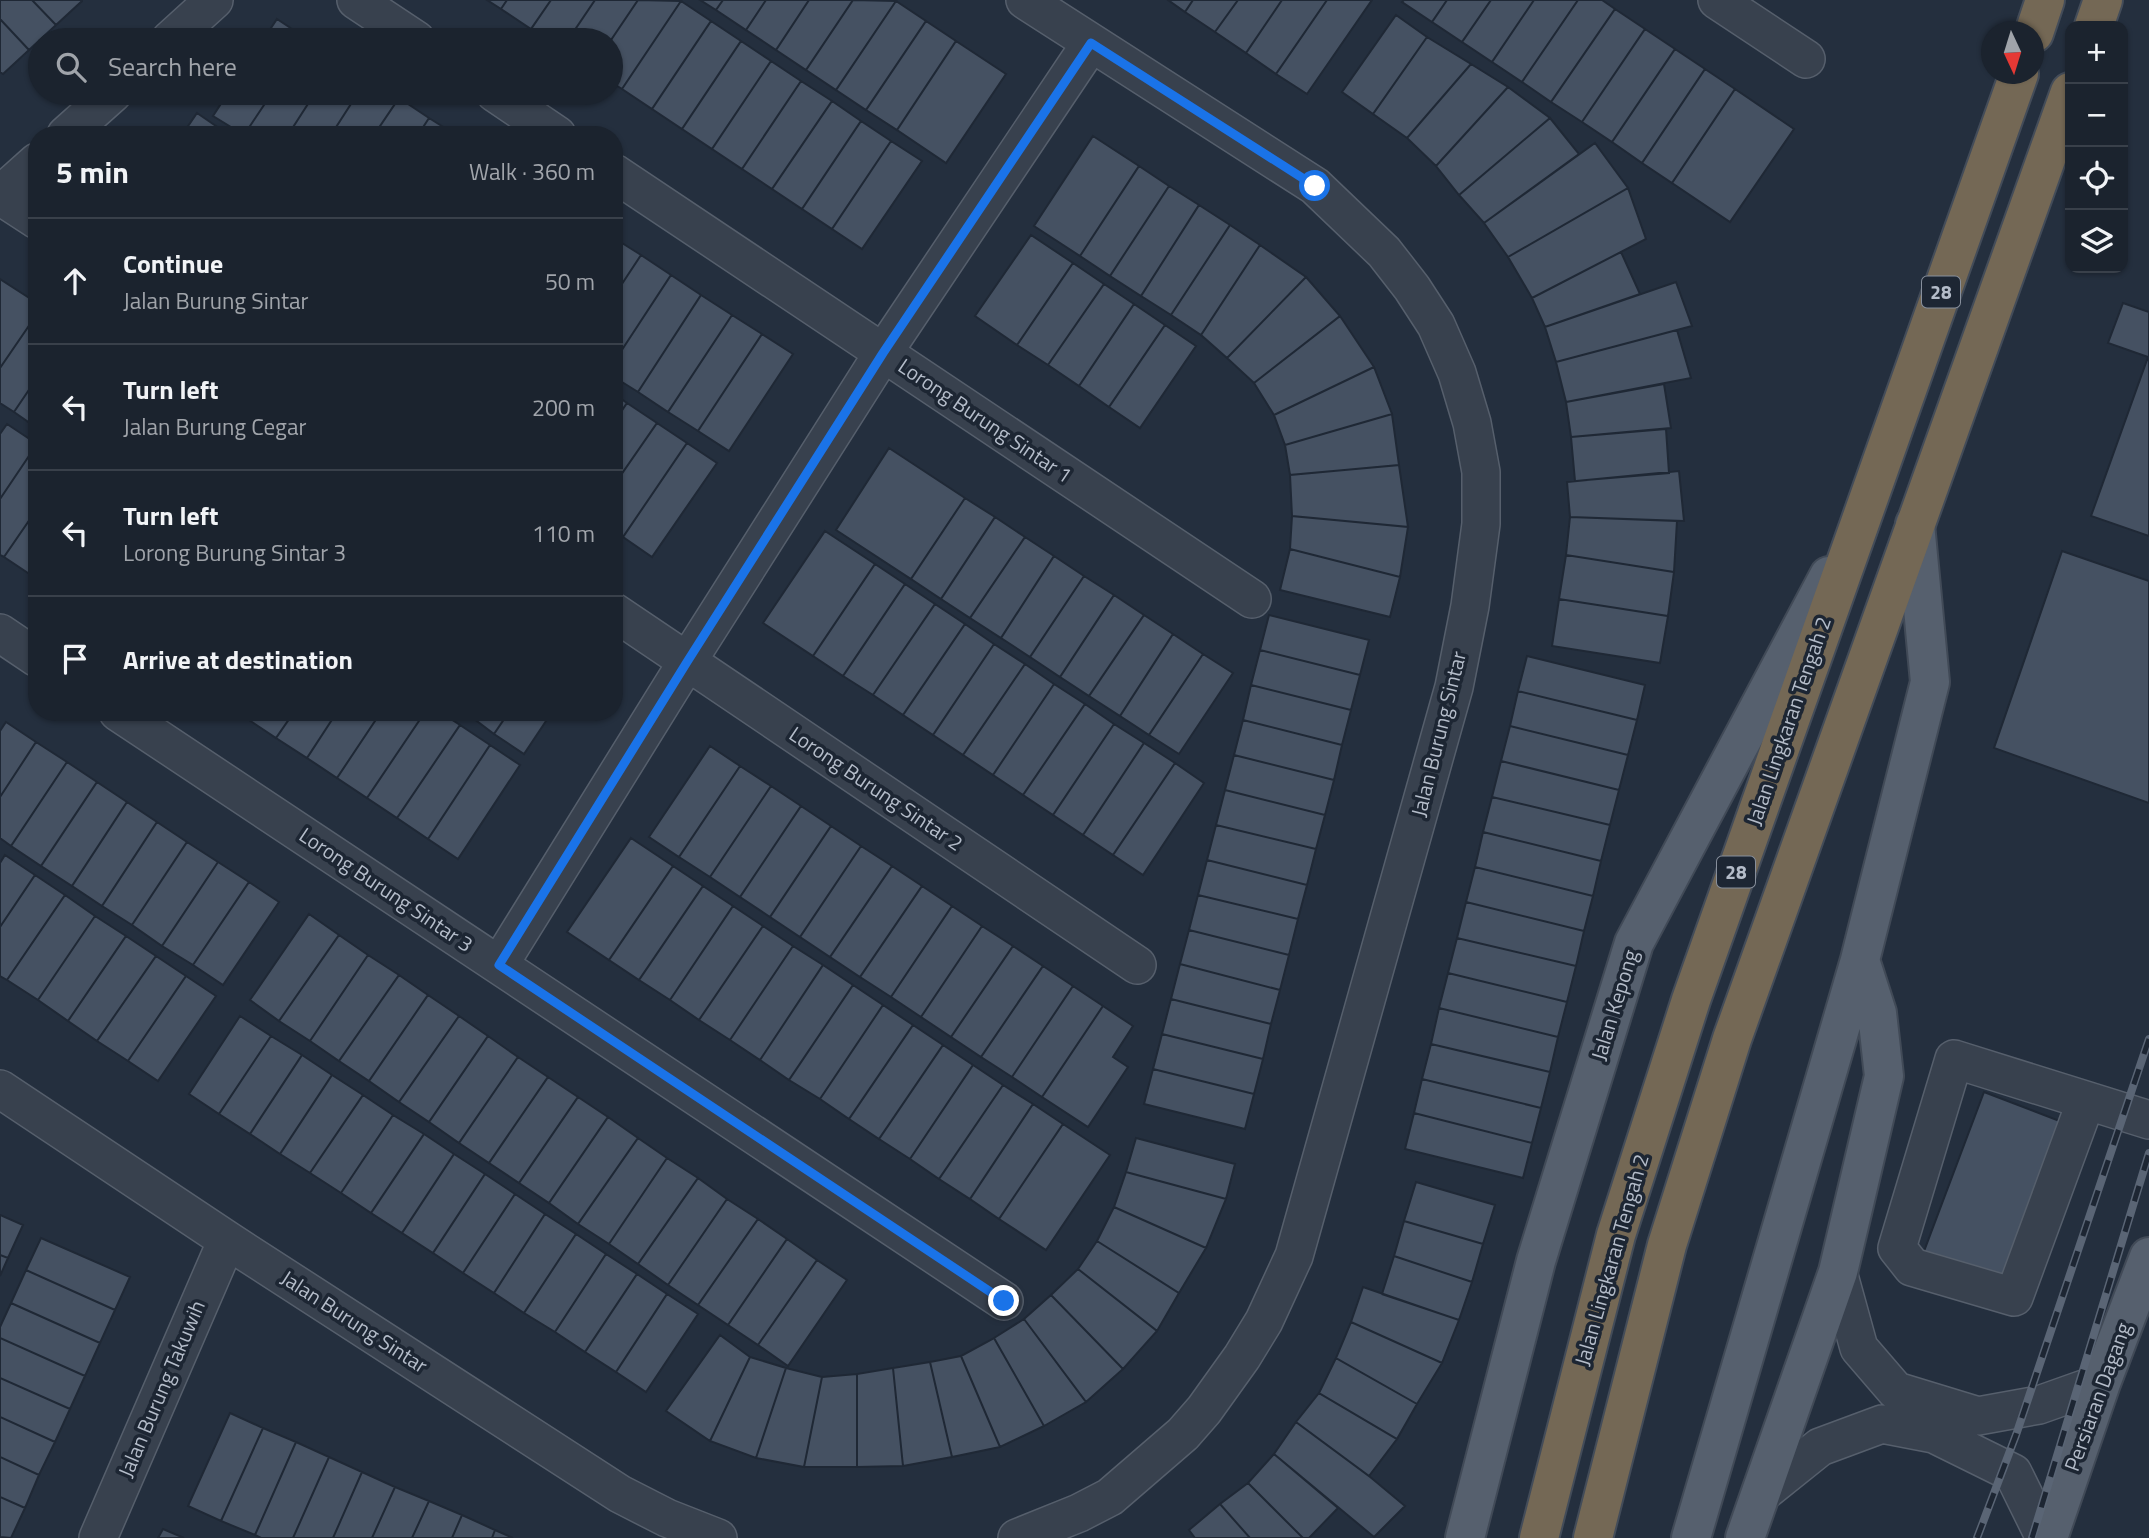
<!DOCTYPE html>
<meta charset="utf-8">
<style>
body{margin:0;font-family:"Titillium Web",sans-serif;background:#282f3a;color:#f1f3f6}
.controls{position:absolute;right:21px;top:21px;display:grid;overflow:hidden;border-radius:14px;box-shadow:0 2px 5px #0004}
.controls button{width:63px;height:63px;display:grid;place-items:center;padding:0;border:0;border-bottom:2px solid #39404a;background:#1b232e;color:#f1f3f6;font:35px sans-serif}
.compass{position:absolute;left:1981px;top:21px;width:63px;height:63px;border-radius:50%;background:#1b232e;box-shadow:0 2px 5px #0004;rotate:176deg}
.stop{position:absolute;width:21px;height:21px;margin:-16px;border:5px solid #1a73e8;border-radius:50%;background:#fff}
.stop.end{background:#1a73e8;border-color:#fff;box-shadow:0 2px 7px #0008}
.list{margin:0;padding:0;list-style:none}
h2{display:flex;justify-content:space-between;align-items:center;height:91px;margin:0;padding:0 28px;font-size:30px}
h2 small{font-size:23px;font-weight:400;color:#a0a4aa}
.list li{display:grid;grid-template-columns:46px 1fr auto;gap:21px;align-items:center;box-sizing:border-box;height:126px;padding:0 28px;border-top:2px solid #39404a}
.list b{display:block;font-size:26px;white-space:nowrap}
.list p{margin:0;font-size:23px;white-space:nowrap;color:#a0a4aa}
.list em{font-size:23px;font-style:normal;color:#a0a4aa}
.icon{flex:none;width:38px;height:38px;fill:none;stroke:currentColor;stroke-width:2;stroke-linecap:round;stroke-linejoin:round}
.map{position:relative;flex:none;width:2149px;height:1538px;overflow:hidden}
.search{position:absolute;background:#1b232e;box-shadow:0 2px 5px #0004;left:28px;top:28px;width:595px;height:77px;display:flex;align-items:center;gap:18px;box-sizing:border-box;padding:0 24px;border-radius:38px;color:#a0a4aa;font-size:26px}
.panel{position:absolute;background:#1b232e;box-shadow:0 2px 5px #0004;left:28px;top:126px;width:595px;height:595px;border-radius:28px}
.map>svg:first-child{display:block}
.building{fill:#455162;stroke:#1f2835;stroke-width:2}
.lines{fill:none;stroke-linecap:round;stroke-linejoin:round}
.minor-casing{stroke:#565f6c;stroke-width:40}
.major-casing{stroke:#414a57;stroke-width:42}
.highway-casing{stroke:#434c59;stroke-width:42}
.minor{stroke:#38414e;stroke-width:37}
.major{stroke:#56606e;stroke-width:38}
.highway{stroke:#746855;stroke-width:38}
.rail-casing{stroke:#5a6575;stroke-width:8}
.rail{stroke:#1d2633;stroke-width:5;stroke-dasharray:16;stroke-linecap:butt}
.route{stroke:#1a73e8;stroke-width:9}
.labels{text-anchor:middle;stroke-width:7;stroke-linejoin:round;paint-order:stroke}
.shield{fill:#1d2633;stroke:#878f9c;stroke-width:2}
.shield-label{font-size:19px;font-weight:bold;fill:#b4bcc9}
.street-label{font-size:21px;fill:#b4bcc9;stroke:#1d2633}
</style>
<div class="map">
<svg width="2149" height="1538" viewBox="0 0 2149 1538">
<rect width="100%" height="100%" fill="#242f3e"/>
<path class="building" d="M0,0H32L56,25L29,50L0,19Z
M32,0H82V1L56,25Z
M487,0H507L501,9Z
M507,0H551L531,29L501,9Z
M551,0H595L568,40H548L531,29Z
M595,0H638L611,40H568Z
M638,0L681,1L622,89L611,82V40Z
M700,0H723L716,10Z
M723,0H766L746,30L716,10Z
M766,0H809L776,50L746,30Z
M809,0H853L806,70L776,50Z
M853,0L896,1L836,90L806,70Z
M1168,0H1193L1185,12Z
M1193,0H1238L1215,32L1185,12Z
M1238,0H1282L1246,53L1215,32Z
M1282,0H1327L1276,74L1246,53Z
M1327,0H1372L1307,94L1276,74Z
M1404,0H1447L1432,22L1402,2Z
M1447,0H1491L1462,42L1432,22Z
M1491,0H1534L1492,62L1462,42Z
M1534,0H1578L1522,82L1492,62Z
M1578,0H1602L1615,9L1551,102L1522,82Z
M681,1L711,21L652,109L622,89Z
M896,1L926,21L866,110L836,90Z
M1615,9L1645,29L1582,122L1551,102Z
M1396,15L1427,37L1373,114L1342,92Z
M0,19L29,50L3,74L0,72Z
M277,19L307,39L306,40H263Z
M711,21L741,41L682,129L652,109Z
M926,21L956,41L897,130L866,110Z
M1645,29L1675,49L1612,142L1582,122Z
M1427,37L1471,64L1407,138L1373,114Z
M741,41L771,61L712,149L682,129Z
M956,41L1006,74L946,163L897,130Z
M1675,49L1705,69L1642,163L1612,142Z
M771,61L801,81L742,169L712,149Z
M1471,64L1508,87L1436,166L1407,138Z
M1705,69L1735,89L1672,183L1642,163Z
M801,81L832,101L772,189L742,169Z
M1508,87L1550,118L1459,195L1436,166Z
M1735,89L1794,129L1730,222L1672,183Z
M228,93H272L244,135L213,116Z
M272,93H315L288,135H244Z
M315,93H358L331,135H288Z
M358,93H391L399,98L374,135H331Z
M399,98L429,118L418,135H374Z
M832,101L861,121L802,209L772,189Z
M197,113L229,135H182Z
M429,118L456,135H418Z
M1550,118L1579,154L1484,223L1459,195Z
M861,121L891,141L832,229L802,209Z
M1093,136L1139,166L1080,256L1034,226Z
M891,141L922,161L862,249L832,229Z
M1595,143L1628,188L1508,257L1484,223Z
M1139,166L1169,186L1110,276L1080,256Z
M1169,186L1199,205L1141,296L1110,276Z
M1628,188L1646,239L1532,298L1508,257Z
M1199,205L1230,225L1171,315L1141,296Z
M1230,225L1260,245L1201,335L1171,315Z
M1031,235L1073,263L1017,345L975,316Z
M614,238L641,255L614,296Z
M1260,245L1306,277L1227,358L1201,335Z
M1621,252L1640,294L1545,327L1532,298Z
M641,255L671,275L614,362V296Z
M1073,263L1104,284L1048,365L1017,345Z
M671,275L701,295L638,392L614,377V362Z
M1306,277L1340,316L1254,383L1227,358Z
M0,279L37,303V314L0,368Z
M1676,282L1692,326L1556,362L1545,327Z
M1104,284L1134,304L1079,386L1048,365Z
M701,295L732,315L668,412L638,392Z
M2123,303L2149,312V536L2091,516L2148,357L2108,343Z
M1134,304L1165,325L1109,407L1079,386Z
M37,314V378L14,412L0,403V368Z
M732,315L762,334L698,431L668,412Z
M1340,316L1374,367L1274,415L1254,383Z
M1165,325L1196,346L1140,428L1109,407Z
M1677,330L1691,378L1566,402L1556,362Z
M762,334L793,354L729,451L698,431Z
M1374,367L1392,414L1285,445L1274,415Z
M37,378V428L14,412Z
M1664,384L1671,428L1571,437L1566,402Z
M614,394L627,403L614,422Z
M627,403L657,423L614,485V422Z
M1392,414L1399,465L1290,475L1285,445Z
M657,423L687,443L623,537L614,531V485Z
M7,424L37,444L0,499V434Z
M1666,429L1669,473L1575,481L1571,437Z
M687,443L717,463L652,557L623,537Z
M37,444V509L4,557L0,555V499Z
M889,448L965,498L911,579L836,530Z
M1399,465L1408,527L1292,516L1290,475Z
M1679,471L1684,521L1570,517L1567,482Z
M965,498L995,517L941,599L911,579Z
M37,509V574L34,577L4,557Z
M1292,516L1408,527L1400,577L1290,549Z
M995,517L1025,537L970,618L941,599Z
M1570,517L1677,521L1674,572L1566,555Z
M825,531L875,564L813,656L763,623Z
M1025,537L1054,556L1001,638L970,618Z
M1290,549L1400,577L1390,617L1280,590Z
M2062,551L2149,581V803L1994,748Z
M1566,555L1674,572L1668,616L1559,599Z
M1054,556L1084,576L1030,657L1001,638Z
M875,564L905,584L843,676L813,656Z
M1084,576L1114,595L1060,677L1030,657Z
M905,584L935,604L873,695L843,676Z
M1114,595L1144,615L1089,696L1060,677Z
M1559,599L1668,616L1660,663L1552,646Z
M935,604L965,624L903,715L873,695Z
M1144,615L1173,634L1120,716L1089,696Z
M1269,615L1369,640L1360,675L1260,650Z
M965,624L994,644L933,735L903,715Z
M1173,634L1203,654L1149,735L1120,716Z
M994,644L1025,664L963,755L933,735Z
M1260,650L1360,675L1351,710L1251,685Z
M1203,654L1233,673L1179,754L1149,735Z
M1527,656L1645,685L1637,720L1518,691Z
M1025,664L1054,684L993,775L963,755Z
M1054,684L1085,704L1023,795L993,775Z
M1251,685L1351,710L1342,745L1243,720Z
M1518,691L1637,720L1628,755L1510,726Z
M1085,704L1114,724L1053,815L1023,795Z
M250,712H294L276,738L246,718Z
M294,712H337L307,758L276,738Z
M337,712H381L337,778L307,758Z
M381,712H425L367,798L337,778Z
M425,712H440L460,725L397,818L367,798Z
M465,712H509L494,734Z
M509,712H552L524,754L494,734Z
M1243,720L1342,745L1334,780L1234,755Z
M6,722L36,742L0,797V731Z
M1114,724L1144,743L1083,835L1053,815Z
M460,725L490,745L428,839L397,818Z
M1510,726L1628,755L1619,790L1501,761Z
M36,742L67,762L11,846L0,838V797Z
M1144,743L1175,763L1113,855L1083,835Z
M490,745L520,765L458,859L428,839Z
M710,746L740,766L679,857L649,837Z
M1234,755L1334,780L1325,815L1225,790Z
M1501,761L1619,790L1610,825L1492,797Z
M67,762L97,782L41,866L11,846Z
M1175,763L1204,783L1143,875L1113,855Z
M740,766L771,786L710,877L679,857Z
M97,782L127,802L72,886L41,866Z
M771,786L801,806L740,897L710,877Z
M1225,790L1325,815L1316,849L1216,825Z
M1492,797L1610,825L1601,861L1483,832Z
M127,802L157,822L102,906L72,886Z
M801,806L831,826L770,917L740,897Z
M157,822L187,842L132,925L102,906Z
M1216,825L1316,849L1307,885L1207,860Z
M831,826L861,846L800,937L770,917Z
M1483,832L1601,861L1593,896L1475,867Z
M631,838L673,866L609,960L567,932Z
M187,842L218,862L162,946L132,925Z
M861,846L892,866L830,957L800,937Z
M5,855L35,875L0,927V863Z
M1207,860L1307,885L1298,919L1198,895Z
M218,862L249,882L193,965L162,946Z
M673,866L703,886L639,980L609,960Z
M892,866L922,886L860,977L830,957Z
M1475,867L1593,896L1584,931L1466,902Z
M35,875L65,895L7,980L0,976V927Z
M249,882L279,902L223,985L193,965Z
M703,886L733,906L670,1000L639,980Z
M922,886L952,906L891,997L860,977Z
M65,895L95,916L38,1000L7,980Z
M1198,895L1298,919L1289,955L1189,930Z
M1466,902L1584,931L1576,966L1457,938Z
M733,906L763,926L699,1020L670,1000Z
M952,906L982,926L921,1017L891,997Z
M309,914L339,935L279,1021L250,1000Z
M95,916L126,936L68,1021L38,1000Z
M763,926L793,946L730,1040L699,1020Z
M982,926L1013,946L951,1037L921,1017Z
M1189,930L1289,955L1280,990L1180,964Z
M339,935L368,955L310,1041L279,1021Z
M126,936L156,956L97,1041L68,1021Z
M1457,938L1576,966L1567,1002L1448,973Z
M793,946L823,965L760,1060L730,1040Z
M1013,946L1043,966L981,1057L951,1037Z
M368,955L399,975L339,1061L310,1041Z
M156,956L186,976L128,1061L97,1041Z
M1180,964L1280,990L1271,1024L1171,999Z
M823,965L853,985L789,1080L760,1060Z
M1043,966L1073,986L1012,1077L981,1057Z
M1448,973L1567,1002L1558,1037L1439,1008Z
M399,975L428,995L369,1081L339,1061Z
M186,976L216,996L158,1081L128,1061Z
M853,985L883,1005L820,1099L789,1080Z
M1073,986L1103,1006L1042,1097L1012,1077Z
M428,995L459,1016L399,1102L369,1081Z
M1171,999L1271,1024L1263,1059L1162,1034Z
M883,1005L913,1025L849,1119L820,1099Z
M1103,1006L1133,1026L1113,1057L1128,1067L1088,1127L1042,1097Z
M1439,1008L1558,1037L1550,1072L1431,1044Z
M240,1016L271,1036L219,1114L189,1094Z
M459,1016L488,1036L429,1122L399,1102Z
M913,1025L943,1045L879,1139L849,1119Z
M1162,1034L1263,1059L1254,1094L1153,1069Z
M271,1036L302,1055L250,1134L219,1114Z
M488,1036L518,1057L459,1143L429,1122Z
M1431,1044L1550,1072L1541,1108L1422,1079Z
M943,1045L973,1065L910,1159L879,1139Z
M302,1055L332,1075L280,1154L250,1134Z
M518,1057L548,1077L489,1163L459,1143Z
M973,1065L1003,1085L939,1179L910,1159Z
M1153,1069L1254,1094L1245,1129L1144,1104Z
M332,1075L363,1095L310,1173L280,1154Z
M548,1077L578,1097L519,1183L489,1163Z
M1422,1079L1541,1108L1532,1143L1414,1113Z
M1003,1085L1033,1104L970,1199L939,1179Z
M1984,1092L2070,1125L2010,1283L1923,1254Z
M363,1095L393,1115L341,1193L310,1173Z
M578,1097L608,1117L549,1203L519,1183Z
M1033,1104L1063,1124L999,1219L970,1199Z
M1414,1113L1532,1143L1523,1178L1405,1149Z
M393,1115L424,1134L371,1213L341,1193Z
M608,1117L638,1138L578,1224L549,1203Z
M1063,1124L1110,1155L1046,1250L999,1219Z
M424,1134L454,1154L402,1233L371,1213Z
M638,1138L667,1158L609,1244L578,1224Z
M1136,1138L1235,1164L1226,1199L1126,1172Z
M454,1154L485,1174L433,1253L402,1233Z
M667,1158L698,1178L638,1264L609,1244Z
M1126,1172L1226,1199L1206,1248L1114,1207Z
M485,1174L515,1194L463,1273L433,1253Z
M698,1178L727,1199L668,1285L638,1264Z
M1416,1182L1495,1205L1483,1244L1404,1221Z
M515,1194L545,1214L494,1293L463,1273Z
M727,1199L758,1219L698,1305L668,1285Z
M1114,1207L1206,1248L1179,1293L1097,1241Z
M545,1214L576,1234L524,1313L494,1293Z
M0,1215L23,1225L8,1258L0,1255Z
M758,1219L787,1239L728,1325L698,1305Z
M1404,1221L1483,1244L1472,1282L1394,1256Z
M576,1234L606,1254L555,1332L524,1313Z
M41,1238L130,1277L115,1310L26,1270Z
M787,1239L817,1260L758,1345L728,1325Z
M1097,1241L1179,1293L1157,1331L1078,1269Z
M606,1254L637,1274L585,1352L555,1332Z
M0,1255L8,1258L0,1276Z
M1394,1256L1472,1282L1459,1320L1382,1294Z
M817,1260L847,1280L788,1366L758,1345Z
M1078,1269L1157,1331L1123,1369L1051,1295Z
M26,1270L115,1310L100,1343L11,1303Z
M637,1274L667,1294L616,1372L585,1352Z
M1363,1287L1459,1320L1442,1363L1351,1322Z
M667,1294L698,1314L646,1392L616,1372Z
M1051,1295L1123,1369L1086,1402L1024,1319Z
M11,1303L100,1343L85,1376L0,1338V1327Z
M1024,1319L1086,1402L1044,1426L994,1338Z
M1351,1322L1442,1363L1417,1404L1336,1358Z
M720,1335L750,1357L710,1441L666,1411Z
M0,1338L85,1376L70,1409L0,1378Z
M994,1338L1044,1426L1000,1447L961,1356Z
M961,1356L1000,1447L952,1457L930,1362Z
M750,1357L786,1368L756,1458L710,1441Z
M1336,1358L1417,1404L1397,1439L1319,1393Z
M930,1362L952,1457L903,1466L893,1368Z
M786,1368L822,1377L804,1467L756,1458Z
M893,1368L903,1466L857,1467V1374Z
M857,1374V1467H804L822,1377Z
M0,1378L70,1409L55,1442L0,1417Z
M1319,1393L1397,1439L1369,1476L1296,1422Z
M230,1413L263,1428L221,1521L188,1506Z
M0,1417L55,1442L39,1475L0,1457Z
M1296,1422L1369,1476L1405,1506L1374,1537L1274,1454Z
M263,1428L296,1442L255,1535L221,1521Z
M296,1442L329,1457L293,1538H261L255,1535Z
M1274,1454L1338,1508L1309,1538H1303L1248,1483Z
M0,1457L39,1475L25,1508L0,1497Z
M329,1457L362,1472L333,1538H293Z
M362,1472L395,1487L372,1538H333Z
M1248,1483L1303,1538H1250L1220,1504Z
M395,1487L429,1501L412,1538H372Z
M0,1497L25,1508L11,1538L0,1537Z
M429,1501L462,1515L452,1538H412Z
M1220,1504L1250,1538H1195L1189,1530Z
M462,1515L495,1530L492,1538H452Z
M163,1529L184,1538H158Z
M495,1530L513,1538H492Z"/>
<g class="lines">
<g class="minor-casing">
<path id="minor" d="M356,0L416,40
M1717,0L1806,59
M170,40L214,0
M495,93L557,135
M66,135L113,93
M614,173L1252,599
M0,195L37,162
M0,196L37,220
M614,612L1137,965
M0,633L37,658
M118,712L1004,1301
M499,965L687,662L883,353L1091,43
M0,1089L227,1240L620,1494L667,1518L718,1538
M2086,1101L2014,1297L1912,1267L1897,1248L1954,1059L2149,1120
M1838,1272L1859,1348L1896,1391L1978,1416L2039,1405L2101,1383
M1760,1495L1820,1447L1882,1424L1934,1434L2013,1473L2045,1538
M98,1538L227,1240
M1017,1538L1079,1513L1110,1497L1183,1434L1204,1410L1242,1357L1264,1321L1294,1256L1454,687L1470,606L1481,524V472L1472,423L1457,373L1436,325L1412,288L1384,252L1315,186L1025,0"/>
</g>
<g class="major-casing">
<path id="major" d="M1465,1538L1536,1261L1634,943L1829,576
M1691,1538L1860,960L1930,682L1915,524
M1745,1538L1838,1272L1884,1076L1877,1013L1860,960
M2048,1538L2101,1383L2149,1257"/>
</g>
<g class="highway-casing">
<path id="highway" d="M2094,26L2103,0
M2034,33L2045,0
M1539,1538L1616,1235L1691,1000L2019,74
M1593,1538L1667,1245L1732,1039L2070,92"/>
</g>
<use href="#minor" class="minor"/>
<use href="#major" class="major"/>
<use href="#highway" class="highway"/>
<g class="rail-casing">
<path id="rail" d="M1977,1538L2016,1435L2149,1039
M2032,1538L2149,1153"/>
</g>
<use href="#rail" class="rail"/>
</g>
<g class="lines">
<path class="route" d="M1004,1301L499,965L687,662L883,353L1091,43L1315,186"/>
</g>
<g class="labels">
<g class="shield">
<rect x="1922" y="276.5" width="38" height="31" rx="5"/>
<rect x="1717" y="856.5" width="38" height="31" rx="5"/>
</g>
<g class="shield-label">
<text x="1941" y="299">28</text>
<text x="1736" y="879">28</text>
</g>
<g class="street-label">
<text transform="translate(985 421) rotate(34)" y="7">Lorong Burung Sintar 1</text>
<text transform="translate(1789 721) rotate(-71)" y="7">Jalan Lingkaran Tengah 2</text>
<text transform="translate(1439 734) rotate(-76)" y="7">Jalan Burung Sintar</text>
<text transform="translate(876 789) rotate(34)" y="7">Lorong Burung Sintar 2</text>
<text transform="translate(386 890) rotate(34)" y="7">Lorong Burung Sintar 3</text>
<text transform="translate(1615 1005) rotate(-73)" y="7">Jalan Kepong</text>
<text transform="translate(1612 1260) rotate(-74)" y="7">Jalan Lingkaran Tengah 2</text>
<text transform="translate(354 1322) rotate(33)" y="7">Jalan Burung Sintar</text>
<text transform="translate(162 1389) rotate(-67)" y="7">Jalan Burung Takuwih</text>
<text transform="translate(2098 1397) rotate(-70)" y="7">Persiaran Dagang</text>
</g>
</g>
</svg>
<div class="controls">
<button>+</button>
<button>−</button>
<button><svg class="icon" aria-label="locate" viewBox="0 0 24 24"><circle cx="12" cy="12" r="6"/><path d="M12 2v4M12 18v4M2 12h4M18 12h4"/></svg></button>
<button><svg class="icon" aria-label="layers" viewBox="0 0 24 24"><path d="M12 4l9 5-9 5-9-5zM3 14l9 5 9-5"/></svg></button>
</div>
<svg class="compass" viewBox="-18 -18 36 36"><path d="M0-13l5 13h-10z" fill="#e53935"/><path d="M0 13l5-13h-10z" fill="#a0a4aa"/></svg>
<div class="stop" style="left:1315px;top:186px"></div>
<div class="stop end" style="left:1004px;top:1301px"></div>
<div class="search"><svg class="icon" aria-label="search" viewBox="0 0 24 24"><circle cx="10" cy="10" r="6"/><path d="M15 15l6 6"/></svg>Search here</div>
<section class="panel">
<h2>5 min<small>Walk · 360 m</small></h2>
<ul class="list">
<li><svg class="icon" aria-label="ahead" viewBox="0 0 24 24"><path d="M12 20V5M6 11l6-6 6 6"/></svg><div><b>Continue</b><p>Jalan Burung Sintar</p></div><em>50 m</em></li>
<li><svg class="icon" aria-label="left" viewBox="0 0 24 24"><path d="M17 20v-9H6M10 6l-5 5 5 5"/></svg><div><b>Turn left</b><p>Jalan Burung Cegar</p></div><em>200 m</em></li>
<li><svg class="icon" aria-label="left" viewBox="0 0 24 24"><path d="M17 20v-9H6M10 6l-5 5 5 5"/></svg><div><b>Turn left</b><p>Lorong Burung Sintar 3</p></div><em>110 m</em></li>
<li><svg class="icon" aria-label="arrive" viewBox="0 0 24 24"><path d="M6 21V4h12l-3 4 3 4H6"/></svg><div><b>Arrive at destination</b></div></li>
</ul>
</section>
</div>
